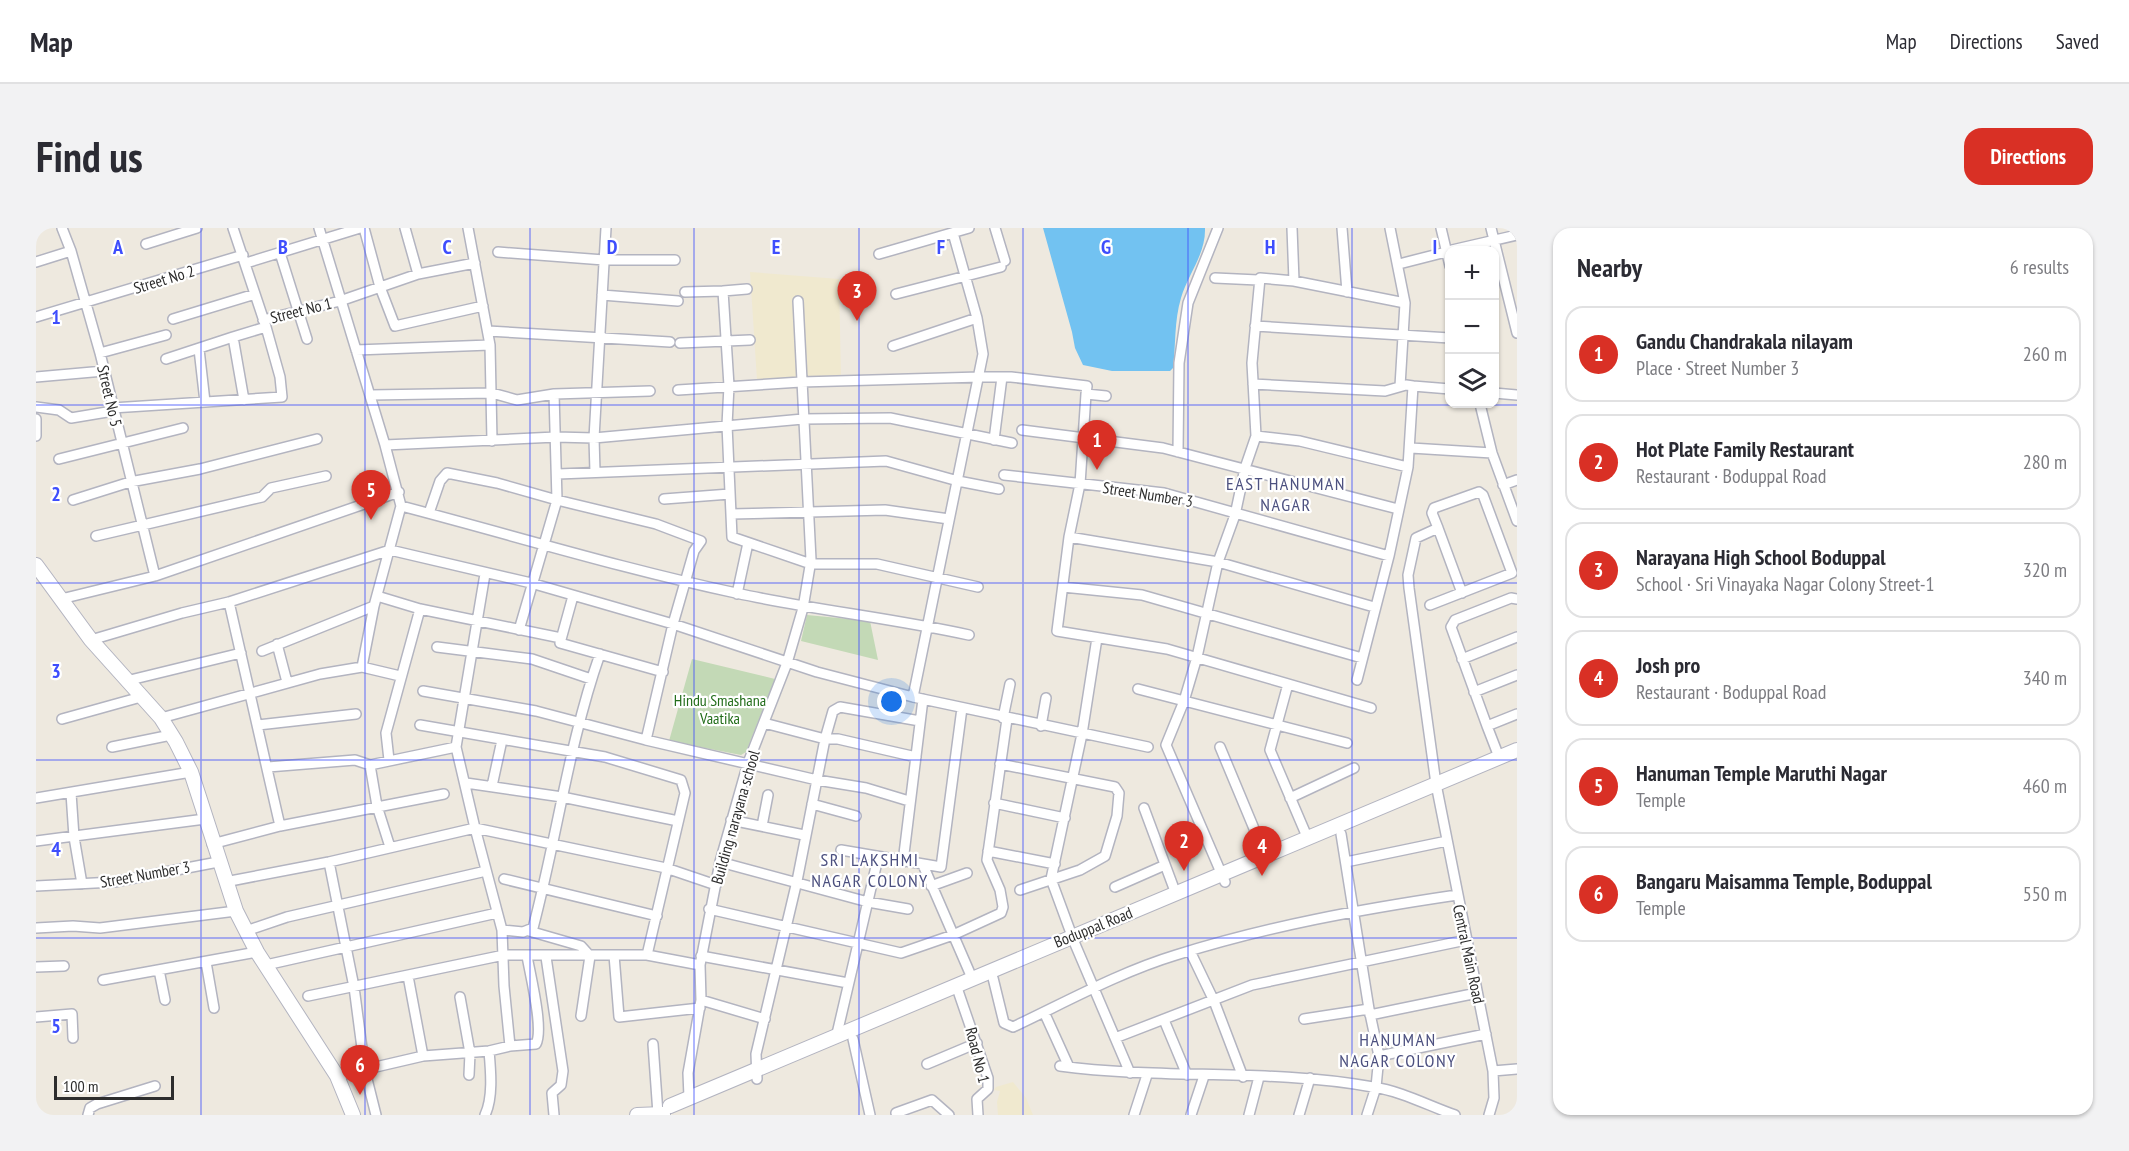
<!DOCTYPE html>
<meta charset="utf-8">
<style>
body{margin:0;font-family:"PT Sans Narrow",sans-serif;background:#f2f2f3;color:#2b2b33}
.controls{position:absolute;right:18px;top:18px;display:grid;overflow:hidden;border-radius:12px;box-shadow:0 2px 4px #0004}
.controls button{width:54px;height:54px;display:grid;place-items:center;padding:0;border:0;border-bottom:2px solid #e1e1e2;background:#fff;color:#2b2b33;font:30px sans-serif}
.scale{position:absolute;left:18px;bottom:15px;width:120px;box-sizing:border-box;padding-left:6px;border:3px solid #2d2d2d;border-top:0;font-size:16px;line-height:21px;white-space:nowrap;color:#2d2d2d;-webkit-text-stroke:4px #fff;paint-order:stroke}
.you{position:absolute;left:856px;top:474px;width:21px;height:21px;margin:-15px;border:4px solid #fff;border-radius:50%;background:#1a73e8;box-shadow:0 0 0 9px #1a73e833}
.badge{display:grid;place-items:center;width:39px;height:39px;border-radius:50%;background:#d93025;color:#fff;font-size:20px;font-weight:700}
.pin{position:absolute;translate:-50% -50px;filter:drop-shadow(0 2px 3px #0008)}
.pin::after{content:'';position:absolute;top:32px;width:21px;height:18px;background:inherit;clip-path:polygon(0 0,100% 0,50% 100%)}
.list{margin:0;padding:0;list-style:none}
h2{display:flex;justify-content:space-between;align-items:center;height:78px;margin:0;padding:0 24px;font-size:26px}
h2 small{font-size:20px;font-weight:400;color:#7c7c81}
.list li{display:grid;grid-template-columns:39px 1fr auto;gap:18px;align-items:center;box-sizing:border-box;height:96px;margin:0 12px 12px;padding:0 12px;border:2px solid #e1e1e2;border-radius:18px}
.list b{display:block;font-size:22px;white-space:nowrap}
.list p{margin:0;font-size:20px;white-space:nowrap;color:#7c7c81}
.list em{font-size:20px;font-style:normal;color:#7c7c81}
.icon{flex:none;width:33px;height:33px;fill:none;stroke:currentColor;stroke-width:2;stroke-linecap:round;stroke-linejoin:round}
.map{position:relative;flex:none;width:1481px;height:887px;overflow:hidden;border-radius:18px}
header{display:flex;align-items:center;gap:36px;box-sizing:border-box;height:84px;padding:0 30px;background:#fff;border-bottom:2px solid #e1e1e2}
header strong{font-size:28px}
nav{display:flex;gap:33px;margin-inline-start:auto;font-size:21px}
.intro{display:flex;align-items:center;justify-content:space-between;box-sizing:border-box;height:144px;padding:0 36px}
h1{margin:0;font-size:42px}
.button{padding:15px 27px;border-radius:18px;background:#d93025;color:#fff;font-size:21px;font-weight:700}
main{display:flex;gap:36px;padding:0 36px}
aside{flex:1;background:#fff;border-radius:18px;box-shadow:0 2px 4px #0004}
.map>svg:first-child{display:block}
.education{fill:#f0e9cf}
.cemetery{fill:#c3d9b6}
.water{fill:#72c2f1}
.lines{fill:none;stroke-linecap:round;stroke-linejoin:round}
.street-casing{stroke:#b3b4c0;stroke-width:12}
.secondary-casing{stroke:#b3b4c0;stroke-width:16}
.street{stroke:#fff;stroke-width:9}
.secondary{stroke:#fff;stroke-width:14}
.grid{fill:none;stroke:#3e4efd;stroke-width:1.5;stroke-opacity:0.55}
.labels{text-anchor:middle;stroke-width:4.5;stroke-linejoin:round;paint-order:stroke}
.street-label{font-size:16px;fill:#2d2d2d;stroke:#fff}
.park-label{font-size:16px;fill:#226d1a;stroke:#fff}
.neighbourhood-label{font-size:18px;letter-spacing:1.5px;fill:#4c507f;stroke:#fff}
.grid-label{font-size:20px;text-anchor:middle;font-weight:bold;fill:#3e4efd;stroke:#fff;stroke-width:4.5;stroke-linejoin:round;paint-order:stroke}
</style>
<header>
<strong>Map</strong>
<nav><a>Map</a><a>Directions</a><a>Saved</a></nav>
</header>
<div class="intro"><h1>Find us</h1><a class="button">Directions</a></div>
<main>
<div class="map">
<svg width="1481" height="887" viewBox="0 0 1481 887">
<rect width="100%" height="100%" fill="#eee9df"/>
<path class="education" d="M714,44L803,51L805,150L721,152Z
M977,854L990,870L997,887H962L961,874L964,863L958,862L960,859Z"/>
<path class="cemetery" d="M771,387L834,393L842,432L765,413Z
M656,431L739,451L710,524L705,527L633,513Z"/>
<path class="water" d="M1007,0H1169C1170,26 1152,46 1145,70C1138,93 1140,117 1137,140L1134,143H1076L1047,137L1039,120L1036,104Z"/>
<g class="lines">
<g class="street-casing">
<path id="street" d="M26,0L35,23
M283,0L349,217L365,278L338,378L326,439
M328,0L344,59L359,98L447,78
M369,0L382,46
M432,0L454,117L456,213
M959,0L969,33
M1256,0L1258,53
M1306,0L1311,64
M1354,0L1369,75L1364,158
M1405,0L1414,38
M1455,0L1481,105
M917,5L941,90L947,126L877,469L1112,519
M110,16L161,0
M1416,22L1481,7
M462,24L568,32H639
M244,25L271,111
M843,26L933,0
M0,34L35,23L64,125L119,348
M210,35L324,0
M1363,36L1414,23
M1179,50L1222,52
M687,63L711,61
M649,64L687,63L693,158L691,197L696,309L775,336H841L942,359
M860,66L965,39
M566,67L642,73
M0,89L207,27
M137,91L219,66
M227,92L304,73L382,46L439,35
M1219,98L1414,110
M452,103L634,114
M644,115L714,112
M857,118L941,90
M163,121L169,174
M320,122L454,117
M64,125L130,107
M130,131L197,109
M0,149L68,143
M1217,156L1349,163L1370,157L1377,158
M642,162L765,154L944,149H975L1051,158L1050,166
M1458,165L1481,167
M335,167L456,165L481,172L518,166
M1070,168L1050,166L1044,256L1033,309L1021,403L1131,421L1335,480
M208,172L197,109L230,99
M1444,176L1456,225L1481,293
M0,179L23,182L35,190L77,183
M76,180L246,169L244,149L230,99L197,0
M0,191V208
M986,202L1127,220L1362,281
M1220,208L1216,135L1224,50L1258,53L1369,75
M958,212L966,149
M349,217L520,209L558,210L767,191L854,190L976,215
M1375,220L1456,225
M1142,224L1143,135L1152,75L1182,0
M23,231L147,200
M559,244L558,210L570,0
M522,246L850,233L922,253L963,261
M968,247L1128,265L1353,328
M1467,257L1481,252
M628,271L694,266
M37,272L94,254L164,241L281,211
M365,278C476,307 587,341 700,365C777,382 856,390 933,407
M393,285L404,253L411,245L461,255L521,272L518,166L614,163
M695,286L849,282L913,291
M1402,300L1426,365
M60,308L226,269L235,260L290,248
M1033,309L1182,334L1338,379
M449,346L420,519L439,600L630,640L680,657
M1027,359L1106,367L1326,430
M701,366L712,315
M341,368L384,381L525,410
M537,368L524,415L627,444
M25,371L119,348L363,264
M1481,371L1475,370L1419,392L1415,399L1451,498L1481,486
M1394,377L1476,345L1447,267L1443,264L1398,280L1396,285L1402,300L1380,310L1372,347L1373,360L1400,556L1457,843L1458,870L1453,887
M483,402L521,272L620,296L665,313L658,323L637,396L610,512L781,552L830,560L873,573
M55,412L146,385L193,374L354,322L495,355L637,396L781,444L877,469
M241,416L251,454
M401,419L496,431L555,451
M226,423L338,378
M1426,431L1481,409
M1321,452L1353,328L1372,239L1377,158L1414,161
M90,453L205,425
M1252,456L1234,522L1272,611
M1102,461L1311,515
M387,463L500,483L610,512
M1438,464L1481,447
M125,490L284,446L326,439L364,448
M967,490L974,456
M26,491L105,469
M728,495L789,511L797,483L804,479L884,493
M222,497L320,486
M384,497L569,529L645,552L649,565L611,727
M1005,498L1010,470
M1451,498L1463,529
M76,519L135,507
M1184,519L1229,627
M353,532L350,505L384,381
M964,536L1079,559L1083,565L1081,588L1069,628L1044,642L984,662
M334,537L420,519
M232,539L319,532L334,537L341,578L354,619
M430,555L526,569L642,593
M456,558L466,512
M35,565L38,609L46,656
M0,570L155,544
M1254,570L1318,540
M958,575L1029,590
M776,576L820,588
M1108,580L1140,666
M695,592L768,607
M244,598L408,566
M726,598L732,567
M1305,606L1333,781L1343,828L1340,859L1331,887
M0,613L169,591
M176,616L244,598L193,374
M805,622L905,639L926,480
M952,623L1019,636
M293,634L318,759L329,843L340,887
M684,634L832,674L872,681
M867,634L887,471
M1310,634L1411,613
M887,637L936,750
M468,651L621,688
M189,654L293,634L439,600L466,702L468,758L474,818
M1189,654L1130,517L1148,473L1161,429L1182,334L1199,287L1209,240L1220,208L1264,213L1372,239
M0,658L78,654L182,634
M895,658L931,645
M1079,659L1129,637
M673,681L865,725L917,707L965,685L967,679L964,662L951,632L971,491
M0,700L37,698L64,700L200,683
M466,702L487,704L497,700C521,609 533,514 564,426
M210,703L251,689L450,643
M493,703L545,718L554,728L545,788
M1036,708L1015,651L1046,506L1061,410
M1039,716L1094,845
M1154,723L1178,773L1207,849
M578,727L583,789L664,780
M665,728L812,755
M510,729L527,843L525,857L516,865L518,887
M170,734L178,780
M230,737L461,685
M0,739L28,738
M123,742L129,772
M372,748L387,828
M957,750L968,795L977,799C1030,774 1084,744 1140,727C1232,698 1326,681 1421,667
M67,752L221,724
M920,757L952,850V861L941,871L942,887
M272,768L468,727H611L664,737
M424,769L434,825L433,847
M665,772L729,791
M1008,784L1033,839
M1334,787L1441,765
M0,789L36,786L37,810
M1268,791L1333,781
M1128,792L1151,847
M800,810L842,630
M1079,810L1216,757L1430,712
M817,811L834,887
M617,816L622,886
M1343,828L1450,806
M891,836L941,815
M1024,838C1128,852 1234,840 1337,859C1365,863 1393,878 1419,887
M1457,843L1481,841
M301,848L387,828L453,823L474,818L500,816C508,801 494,746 491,728
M721,851L720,826L761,653L789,511H802L880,529
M653,869L652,845L665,772L664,737L684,634L712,535L751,435L767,380L775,332L762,73
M860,885L896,872L913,887
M52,887L54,880L61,876L119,858
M449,887C457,870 455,845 453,823
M1098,887L1111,847
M1155,887L1168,848
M1213,887L1223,849
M1263,887L1274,850"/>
</g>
<g class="secondary-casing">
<path id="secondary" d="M0,337L55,412L125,490L140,514L155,544L200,683L221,724L301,848L317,887
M634,878L1481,522
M601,887L627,886"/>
</g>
<use href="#street" class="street"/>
<use href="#secondary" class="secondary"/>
</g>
<path class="grid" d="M165,0V887M329,0V887M494,0V887M658,0V887M823,0V887M987,0V887M1152,0V887M1316,0V887M0,177H1481M0,355H1481M0,532H1481M0,710H1481"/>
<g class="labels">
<g class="street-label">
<text transform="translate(128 51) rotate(-17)" y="6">Street No 2</text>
<text transform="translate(265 82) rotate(-14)" y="6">Street No 1</text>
<text transform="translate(74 168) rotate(77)" y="6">Street No 5</text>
<text transform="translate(1112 266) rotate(9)" y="6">Street Number 3</text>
<text transform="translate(699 589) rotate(-74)" y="6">Building narayana school</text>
<text transform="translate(109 646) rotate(-10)" y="6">Street Number 3</text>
<text transform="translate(1057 699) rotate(-22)" y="6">Boduppal Road</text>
<text transform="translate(1433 726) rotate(78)" y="6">Central Main Road</text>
<text transform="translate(942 827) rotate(76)" y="6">Road No 1</text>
</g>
<g class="park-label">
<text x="684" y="478">Hindu Smashana<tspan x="684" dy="18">Vaatika</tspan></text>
</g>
<g class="neighbourhood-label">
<text x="1250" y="262">EAST HANUMAN<tspan x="1250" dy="21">NAGAR</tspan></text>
<text x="834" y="638">SRI LAKSHMI<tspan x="834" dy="21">NAGAR COLONY</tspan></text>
<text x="1362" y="818">HANUMAN<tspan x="1362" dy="21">NAGAR COLONY</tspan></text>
</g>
</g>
<g class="grid-label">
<text x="82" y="26">A</text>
<text x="247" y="26">B</text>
<text x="411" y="26">C</text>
<text x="576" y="26">D</text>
<text x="740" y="26">E</text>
<text x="905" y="26">F</text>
<text x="1070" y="26">G</text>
<text x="1234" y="26">H</text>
<text x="1399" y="26">I</text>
<text x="20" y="96">1</text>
<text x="20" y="273">2</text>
<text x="20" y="450">3</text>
<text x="20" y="628">4</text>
<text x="20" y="805">5</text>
</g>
</svg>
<div class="controls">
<button>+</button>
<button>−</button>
<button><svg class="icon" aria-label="layers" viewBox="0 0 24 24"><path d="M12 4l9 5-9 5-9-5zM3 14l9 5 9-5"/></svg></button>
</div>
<div class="scale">100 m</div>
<div class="you"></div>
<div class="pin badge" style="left:1061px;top:242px">1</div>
<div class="pin badge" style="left:1148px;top:643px">2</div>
<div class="pin badge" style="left:821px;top:93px">3</div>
<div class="pin badge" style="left:1226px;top:648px">4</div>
<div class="pin badge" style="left:335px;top:292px">5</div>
<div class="pin badge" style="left:324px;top:867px">6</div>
</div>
<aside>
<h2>Nearby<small>6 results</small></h2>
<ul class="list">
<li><span class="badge">1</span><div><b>Gandu Chandrakala nilayam</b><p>Place · Street Number 3</p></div><em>260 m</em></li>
<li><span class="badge">2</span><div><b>Hot Plate Family Restaurant</b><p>Restaurant · Boduppal Road</p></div><em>280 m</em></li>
<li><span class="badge">3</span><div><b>Narayana High School Boduppal</b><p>School · Sri Vinayaka Nagar Colony Street-1</p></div><em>320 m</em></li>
<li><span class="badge">4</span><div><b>Josh pro</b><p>Restaurant · Boduppal Road</p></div><em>340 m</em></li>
<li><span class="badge">5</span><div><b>Hanuman Temple Maruthi Nagar</b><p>Temple</p></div><em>460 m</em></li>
<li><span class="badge">6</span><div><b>Bangaru Maisamma Temple, Boduppal</b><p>Temple</p></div><em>550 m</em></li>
</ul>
</aside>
</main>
